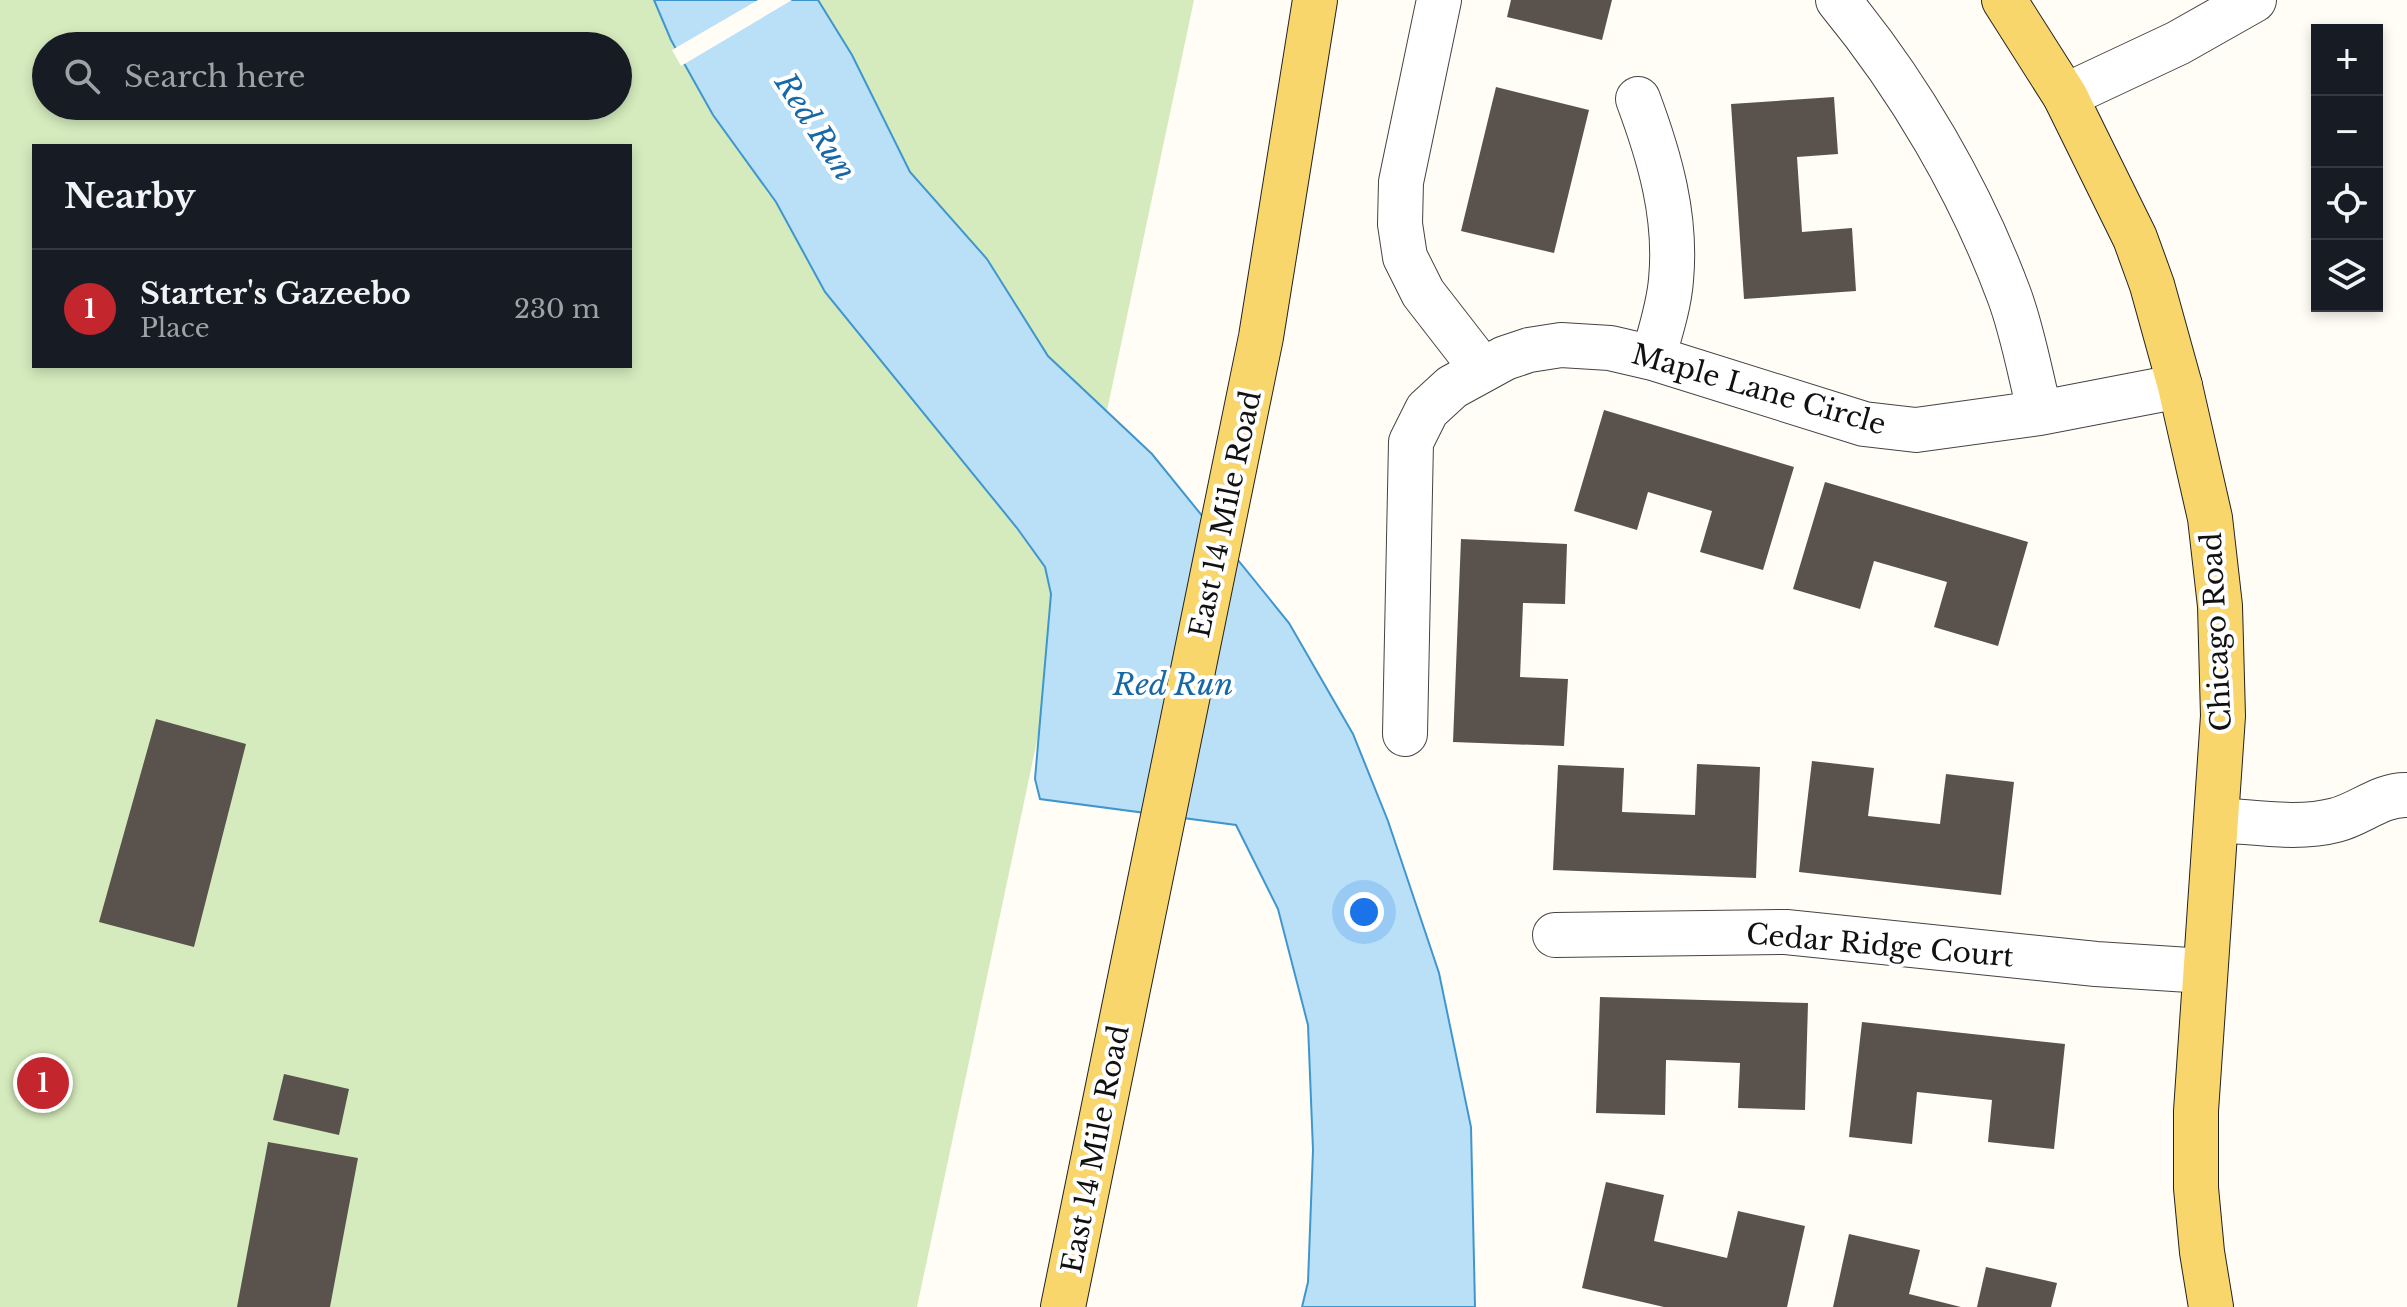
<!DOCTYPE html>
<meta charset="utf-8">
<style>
body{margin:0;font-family:"Libre Baskerville",serif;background:#20242c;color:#f1f3f6}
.controls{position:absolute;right:24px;top:24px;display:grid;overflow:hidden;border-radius:0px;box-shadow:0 4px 12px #0003}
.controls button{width:72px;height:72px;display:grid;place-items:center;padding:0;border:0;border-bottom:2px solid #363941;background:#171b24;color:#f1f3f6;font:40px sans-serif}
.you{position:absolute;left:1364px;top:912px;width:28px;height:28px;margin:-20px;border:6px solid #fff;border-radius:50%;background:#1a73e8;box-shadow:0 0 0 12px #1a73e833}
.badge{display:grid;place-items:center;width:52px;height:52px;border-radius:50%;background:#c4262e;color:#fff;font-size:26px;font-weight:700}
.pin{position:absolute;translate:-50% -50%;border:4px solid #fff;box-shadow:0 2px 8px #0006}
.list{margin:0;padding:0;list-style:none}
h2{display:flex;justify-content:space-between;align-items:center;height:104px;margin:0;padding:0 32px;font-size:34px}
h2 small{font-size:26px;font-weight:400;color:#9ea1a6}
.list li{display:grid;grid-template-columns:52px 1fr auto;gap:24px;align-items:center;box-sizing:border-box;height:120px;padding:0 32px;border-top:2px solid #363941}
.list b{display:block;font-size:30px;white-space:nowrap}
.list p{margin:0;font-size:26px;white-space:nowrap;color:#9ea1a6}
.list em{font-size:26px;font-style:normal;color:#9ea1a6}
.icon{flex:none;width:44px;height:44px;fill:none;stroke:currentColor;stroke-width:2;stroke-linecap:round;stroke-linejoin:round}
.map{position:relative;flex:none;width:2407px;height:1307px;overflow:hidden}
.search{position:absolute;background:#171b24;box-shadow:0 4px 12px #0003;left:32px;top:32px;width:600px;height:88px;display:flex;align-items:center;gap:20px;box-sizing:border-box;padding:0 28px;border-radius:44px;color:#9ea1a6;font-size:30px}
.panel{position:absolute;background:#171b24;box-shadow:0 4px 12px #0003;left:32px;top:144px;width:600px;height:224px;border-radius:0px}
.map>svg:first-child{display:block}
.green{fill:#d5ebbd;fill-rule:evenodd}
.water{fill:#b9e0f7;stroke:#3f96cf;stroke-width:2}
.pier{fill:#fffdf5}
.building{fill:#5a524d}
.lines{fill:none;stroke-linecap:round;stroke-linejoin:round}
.minor-casing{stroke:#444;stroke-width:46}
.major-casing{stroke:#222;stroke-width:46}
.minor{stroke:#fff;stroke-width:44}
.major{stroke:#f9d66b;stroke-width:44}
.labels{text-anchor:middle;stroke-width:8;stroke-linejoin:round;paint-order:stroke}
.street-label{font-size:28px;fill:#111;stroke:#fff}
.water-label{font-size:30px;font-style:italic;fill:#1768a6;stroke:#fff}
</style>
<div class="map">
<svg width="2407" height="1307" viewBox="0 0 2407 1307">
<rect width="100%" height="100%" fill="#fffdf5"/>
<path class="green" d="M0,0H1194L917,1307H0ZM46,46H618V106H46ZM34,146H630V366H34Z"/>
<path class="water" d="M654,0H818L852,55L910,172L987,259L1048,356L1152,454L1289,623L1353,734L1388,821L1439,973L1471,1127L1475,1307H1302L1308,1282L1313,1150L1308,1025L1278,909L1236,825L1040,799L1035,779L1051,594L1045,567L1017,528L825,292L776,202L713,115L671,40Z"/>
<path class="pier" d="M758,0H792L681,66L672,50Z"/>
<path class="building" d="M1511,0H1612L1602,40L1507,17Z
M1496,87L1589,110L1554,253L1461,231Z
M1834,97L1838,154L1797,157L1802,232L1852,228L1856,291L1744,299L1731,104Z
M1604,410L1794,467L1763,570L1700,552L1712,511L1648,492L1637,530L1574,511Z
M1825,482L2028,542L1998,646L1934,627L1947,582L1874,561L1860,609L1793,589Z
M1461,539L1567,544L1565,604L1523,603L1520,677L1568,679L1564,746L1453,742Z
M156,719L246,744L194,947L99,922Z
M1812,761L1874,768L1868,816L1940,824L1946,774L2014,782L2001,895L1799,872Z
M1697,764L1760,767L1756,878L1553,870L1558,765L1624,768L1622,812L1695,815Z
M1600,997L1808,1003L1805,1110L1738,1108L1740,1063L1666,1060L1665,1115L1596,1113Z
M1862,1022L2065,1044L2054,1149L1988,1142L1992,1100L1917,1092L1912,1144L1849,1137Z
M33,1072L55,1073L68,1095L52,1112L30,1110L18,1094Z
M284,1074L349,1089L339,1135L273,1120Z
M268,1142L358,1158L330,1307H237Z
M1606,1182L1664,1195L1654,1241L1727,1258L1738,1211L1805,1226L1787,1307H1664L1582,1288Z
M1849,1234L1920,1250L1909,1294L1961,1307H1833Z
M1986,1267L2057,1283L2051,1307H1977Z"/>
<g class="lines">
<g class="minor-casing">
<path id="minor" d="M1439,0L1401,182L1400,224L1405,257L1423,293L1482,369
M1838,0C1909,86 1970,190 2009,295C2023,332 2030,374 2040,413
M2065,96L2178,43L2254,0
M1638,99C1660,158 1677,217 1671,280C1669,306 1660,333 1653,358
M1405,734L1411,442L1427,410L1452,387L1505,358L1529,350L1561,345L1610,348L1653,358L1864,424L1916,430L2040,413L2180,386
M2217,820C2256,822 2298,830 2336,820C2360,814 2381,794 2407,795
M1555,935L1786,932L2096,964L2205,971"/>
</g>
<g class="major-casing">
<path id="major" d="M2004,0L2065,96L2135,238L2152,285L2180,386L2210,518L2220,606L2223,716L2196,1111V1188L2202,1252L2211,1307
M1063,1307L1261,337L1315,0"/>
</g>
<use href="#minor" class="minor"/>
<use href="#major" class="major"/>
</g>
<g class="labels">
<g class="street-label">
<text transform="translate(1759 389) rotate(16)" y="10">Maple Lane Circle</text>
<text transform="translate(1225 514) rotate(-78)" y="10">East 14 Mile Road</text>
<text transform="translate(2216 632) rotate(-93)" y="10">Chicago Road</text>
<text transform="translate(1880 945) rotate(5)" y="10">Cedar Ridge Court</text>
<text transform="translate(1095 1149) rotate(-79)" y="10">East 14 Mile Road</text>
</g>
<g class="water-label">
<text transform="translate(815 127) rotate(57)" y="10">Red Run</text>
<text x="1173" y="695">Red Run</text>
</g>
</g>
</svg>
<div class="controls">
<button>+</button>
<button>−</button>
<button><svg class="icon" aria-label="locate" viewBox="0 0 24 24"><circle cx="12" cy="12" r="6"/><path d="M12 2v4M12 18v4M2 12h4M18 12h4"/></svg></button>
<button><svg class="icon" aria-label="layers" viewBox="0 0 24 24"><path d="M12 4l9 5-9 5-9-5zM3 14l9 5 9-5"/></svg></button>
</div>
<div class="you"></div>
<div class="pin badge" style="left:43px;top:1083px">1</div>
<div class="search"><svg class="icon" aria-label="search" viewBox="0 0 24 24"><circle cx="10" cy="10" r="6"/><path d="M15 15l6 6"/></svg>Search here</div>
<section class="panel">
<h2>Nearby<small></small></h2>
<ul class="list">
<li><span class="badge">1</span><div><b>Starter's Gazeebo</b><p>Place</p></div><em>230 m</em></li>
</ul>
</section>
</div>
